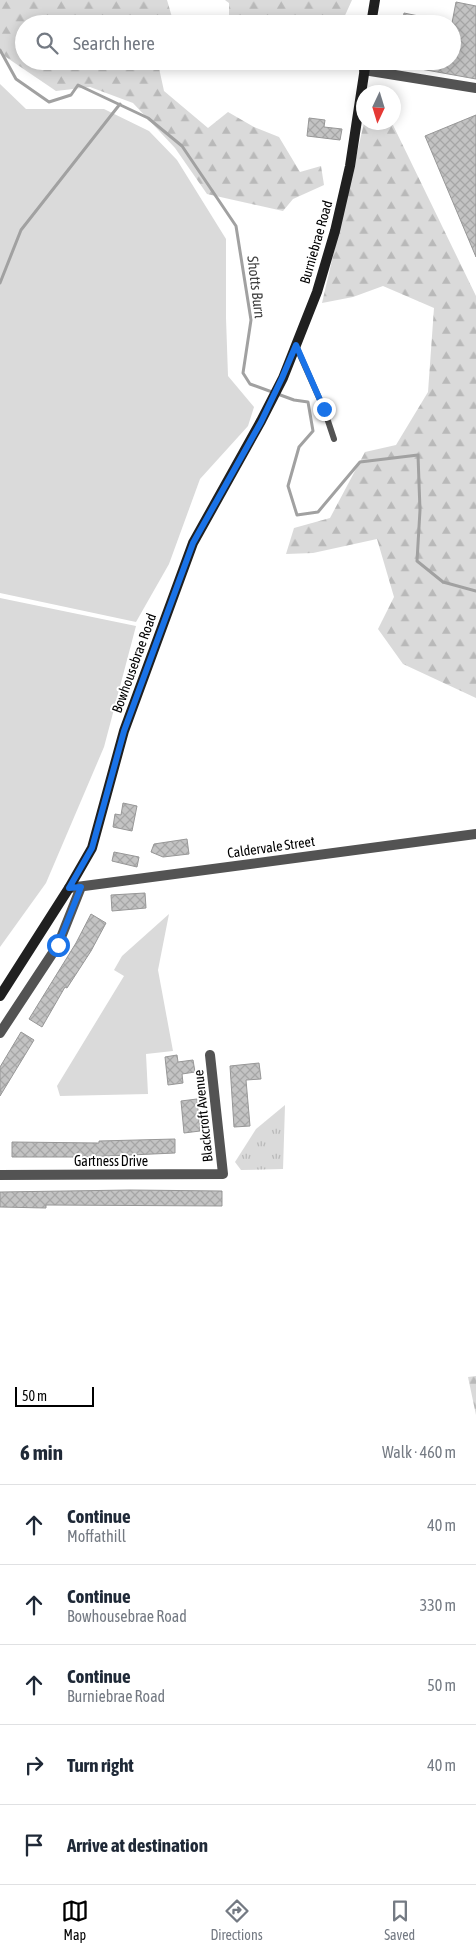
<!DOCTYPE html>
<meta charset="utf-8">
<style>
body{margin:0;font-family:"Asap Condensed",sans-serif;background:#f6f6f7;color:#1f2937}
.compass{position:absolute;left:356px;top:85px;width:45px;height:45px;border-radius:50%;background:#fff;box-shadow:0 2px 12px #0003;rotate:184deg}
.scale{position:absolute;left:15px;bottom:12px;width:79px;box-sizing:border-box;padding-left:5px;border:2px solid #000;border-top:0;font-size:14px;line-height:18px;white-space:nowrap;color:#000;-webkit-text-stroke:4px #fff;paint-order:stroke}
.stop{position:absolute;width:15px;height:15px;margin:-11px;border:4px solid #1a73e8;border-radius:50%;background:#fff}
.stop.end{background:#1a73e8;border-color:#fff;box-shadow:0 1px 5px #0008}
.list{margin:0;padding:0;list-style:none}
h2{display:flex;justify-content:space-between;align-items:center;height:65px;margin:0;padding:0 20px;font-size:21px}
h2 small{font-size:16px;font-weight:400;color:#747a83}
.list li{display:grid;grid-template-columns:32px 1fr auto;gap:15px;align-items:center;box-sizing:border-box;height:80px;padding:0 20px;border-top:1px solid #e0e1e3}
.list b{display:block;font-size:19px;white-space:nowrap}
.list p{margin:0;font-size:16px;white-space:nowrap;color:#747a83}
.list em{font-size:16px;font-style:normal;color:#747a83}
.icon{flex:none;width:28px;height:28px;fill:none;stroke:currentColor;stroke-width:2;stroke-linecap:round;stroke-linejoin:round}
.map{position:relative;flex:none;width:476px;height:1419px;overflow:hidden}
.search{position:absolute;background:#fff;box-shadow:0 2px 12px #0003;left:15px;right:15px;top:15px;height:55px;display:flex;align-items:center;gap:12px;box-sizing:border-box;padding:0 18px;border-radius:28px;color:#747a83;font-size:19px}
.sheet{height:465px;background:#fff}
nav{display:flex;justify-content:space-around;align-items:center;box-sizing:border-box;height:70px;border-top:1px solid #e0e1e3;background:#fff;font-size:14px;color:#747a83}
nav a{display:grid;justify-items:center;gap:2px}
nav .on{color:#000}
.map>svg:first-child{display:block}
.grass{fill:#dadada}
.forest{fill:url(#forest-firs)}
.park{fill:url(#park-tufts)}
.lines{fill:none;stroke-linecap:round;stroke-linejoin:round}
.stream{stroke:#a1a1a1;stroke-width:3}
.building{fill:url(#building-cross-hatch);stroke:#979797}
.lane{stroke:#535353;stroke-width:6}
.street{stroke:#535353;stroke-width:10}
.secondary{stroke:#202020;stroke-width:10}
.route{stroke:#1a73e8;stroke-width:6}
.labels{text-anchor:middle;stroke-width:4;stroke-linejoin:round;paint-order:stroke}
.street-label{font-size:14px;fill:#000;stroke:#fff}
.water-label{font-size:15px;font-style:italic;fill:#424242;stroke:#fff}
</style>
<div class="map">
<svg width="476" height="1419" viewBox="0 0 476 1419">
<defs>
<pattern id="forest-firs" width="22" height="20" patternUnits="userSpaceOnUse" patternTransform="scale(1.25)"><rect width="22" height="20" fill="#dadada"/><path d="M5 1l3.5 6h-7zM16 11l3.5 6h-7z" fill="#b9b9b9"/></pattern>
<pattern id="park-tufts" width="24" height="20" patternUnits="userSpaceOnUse" patternTransform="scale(1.25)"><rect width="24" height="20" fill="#dadada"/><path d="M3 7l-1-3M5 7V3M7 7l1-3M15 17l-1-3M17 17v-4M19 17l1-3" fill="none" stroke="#b9b9b9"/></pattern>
<pattern id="building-cross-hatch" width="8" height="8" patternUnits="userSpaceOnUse" patternTransform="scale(1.25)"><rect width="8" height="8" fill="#c3c3c3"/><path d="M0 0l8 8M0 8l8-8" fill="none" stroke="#a6a6a6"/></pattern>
</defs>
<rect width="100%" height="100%" fill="#fff"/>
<path class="grass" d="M0,84L26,109H104L149,131L177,160L226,239V318L228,376L254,407L248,426L200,479L169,564L136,622L0,593Z
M0,598L136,626L104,747L46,883L0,947Z
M169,914L158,970L173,1051L146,1054L148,1094L60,1096L57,1086L124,976L114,970L122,956Z"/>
<path class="forest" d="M0,0H167L174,24H24V61H166L159,68L164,91L208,128L228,112L254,127L279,137L300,172L321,166L324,185L293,199L283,211L207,194L175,148L133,103L90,87L56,91L0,53Z
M225,0H352L342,22L339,24H229V3Z
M364,123H392L476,296V698L403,664L378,629L394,597L377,539L313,553L286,554L294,528L330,518L365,452L396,445L428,392L434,308L383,286L353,297L322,303Z
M476,1376V1415L468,1377Z"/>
<path class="park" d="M285,1105L283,1169L241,1170L235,1162L256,1129Z"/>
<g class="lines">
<path class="stream" d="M0,50L16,79L49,102L71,95L78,85L148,118L182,146L236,226L251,320L243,373L250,384L294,400L308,402L313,431L299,447L288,486L297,515L318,512L360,462L418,455L420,510L417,561L443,582L476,591
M0,283L21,230L120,104"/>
</g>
<path class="building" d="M456,2L476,6V79L404,66L405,61H452V23Z
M404,13L438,20V24H402Z
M476,115V257L425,136Z
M309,118L325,120L324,127L342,129L340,140L307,136Z
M123,803L137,806L132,831L113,827L115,814L121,815Z
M187,839L189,854L163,857L151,852L154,844Z
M114,852L139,857L137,867L112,861Z
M145,893L146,908L112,911L111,895Z
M91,914L106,923L91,951L67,988L65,987L42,1027L29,1019L76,943Z
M21,1032L34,1040L0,1096V1067Z
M177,1055L178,1062L193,1060L195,1072L182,1074L183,1083L168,1085L165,1057Z
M259,1063L261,1079L246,1080L250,1126L234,1127L230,1066Z
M197,1099L200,1131L184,1133L181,1101Z
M175,1139V1153L85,1157H12V1142L99,1143V1141Z
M130,1190L222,1191V1206L46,1205V1208L0,1207V1192Z"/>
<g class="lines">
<path class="lane" d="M296,346L324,409L334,439"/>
<path class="street" d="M364,70L476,88
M69,888L476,834
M0,1033L58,945L81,887
M0,1175L223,1174L210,1055"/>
<path class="secondary" d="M371,24L375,0
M0,996L69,888L92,848L124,731L193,543L261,421L283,378L317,292L335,231L350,166L366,61"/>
</g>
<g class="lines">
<path class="route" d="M58,945L81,887L69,888L92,848L124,731L193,543L261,422L282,378L296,345L324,409"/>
</g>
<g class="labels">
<g class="street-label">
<text transform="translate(316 242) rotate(-74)" y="5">Burniebrae Road</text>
<text transform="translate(134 663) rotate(-70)" y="5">Bowhousebrae Road</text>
<text transform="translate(271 847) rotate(-8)" y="5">Caldervale Street</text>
<text transform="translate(203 1116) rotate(-96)" y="5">Blackcroft Avenue</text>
<text x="111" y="1166">Gartness Drive</text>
</g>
<g class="water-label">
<text transform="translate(256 287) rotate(83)" y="5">Shotts Burn</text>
</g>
</g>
</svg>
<svg class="compass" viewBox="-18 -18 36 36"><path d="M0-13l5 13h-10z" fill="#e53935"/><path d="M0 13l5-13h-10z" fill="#747a83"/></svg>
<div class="scale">50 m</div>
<div class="stop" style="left:58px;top:945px"></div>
<div class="stop end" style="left:324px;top:409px"></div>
<div class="search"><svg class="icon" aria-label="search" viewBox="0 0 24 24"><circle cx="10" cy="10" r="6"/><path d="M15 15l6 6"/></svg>Search here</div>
</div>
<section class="sheet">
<h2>6 min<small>Walk · 460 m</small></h2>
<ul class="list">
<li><svg class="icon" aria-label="ahead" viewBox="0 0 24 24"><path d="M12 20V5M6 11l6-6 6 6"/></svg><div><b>Continue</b><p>Moffathill</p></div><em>40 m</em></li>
<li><svg class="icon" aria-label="ahead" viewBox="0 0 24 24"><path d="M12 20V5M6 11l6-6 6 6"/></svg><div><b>Continue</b><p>Bowhousebrae Road</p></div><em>330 m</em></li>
<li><svg class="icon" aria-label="ahead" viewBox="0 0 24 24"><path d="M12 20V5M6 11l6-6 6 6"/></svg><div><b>Continue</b><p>Burniebrae Road</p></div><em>50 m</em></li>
<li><svg class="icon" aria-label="right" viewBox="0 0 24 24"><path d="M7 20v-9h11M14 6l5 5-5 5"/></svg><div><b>Turn right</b></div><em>40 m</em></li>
<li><svg class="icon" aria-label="arrive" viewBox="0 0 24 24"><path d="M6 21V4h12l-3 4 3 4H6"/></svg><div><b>Arrive at destination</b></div></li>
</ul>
</section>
<nav>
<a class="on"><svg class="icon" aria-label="map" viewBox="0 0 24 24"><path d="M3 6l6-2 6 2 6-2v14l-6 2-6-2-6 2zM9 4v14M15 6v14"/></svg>Map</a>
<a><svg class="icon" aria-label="directions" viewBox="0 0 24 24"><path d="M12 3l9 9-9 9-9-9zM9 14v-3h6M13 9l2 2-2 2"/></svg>Directions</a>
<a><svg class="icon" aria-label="saved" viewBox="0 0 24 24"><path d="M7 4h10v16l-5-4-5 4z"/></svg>Saved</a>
</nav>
